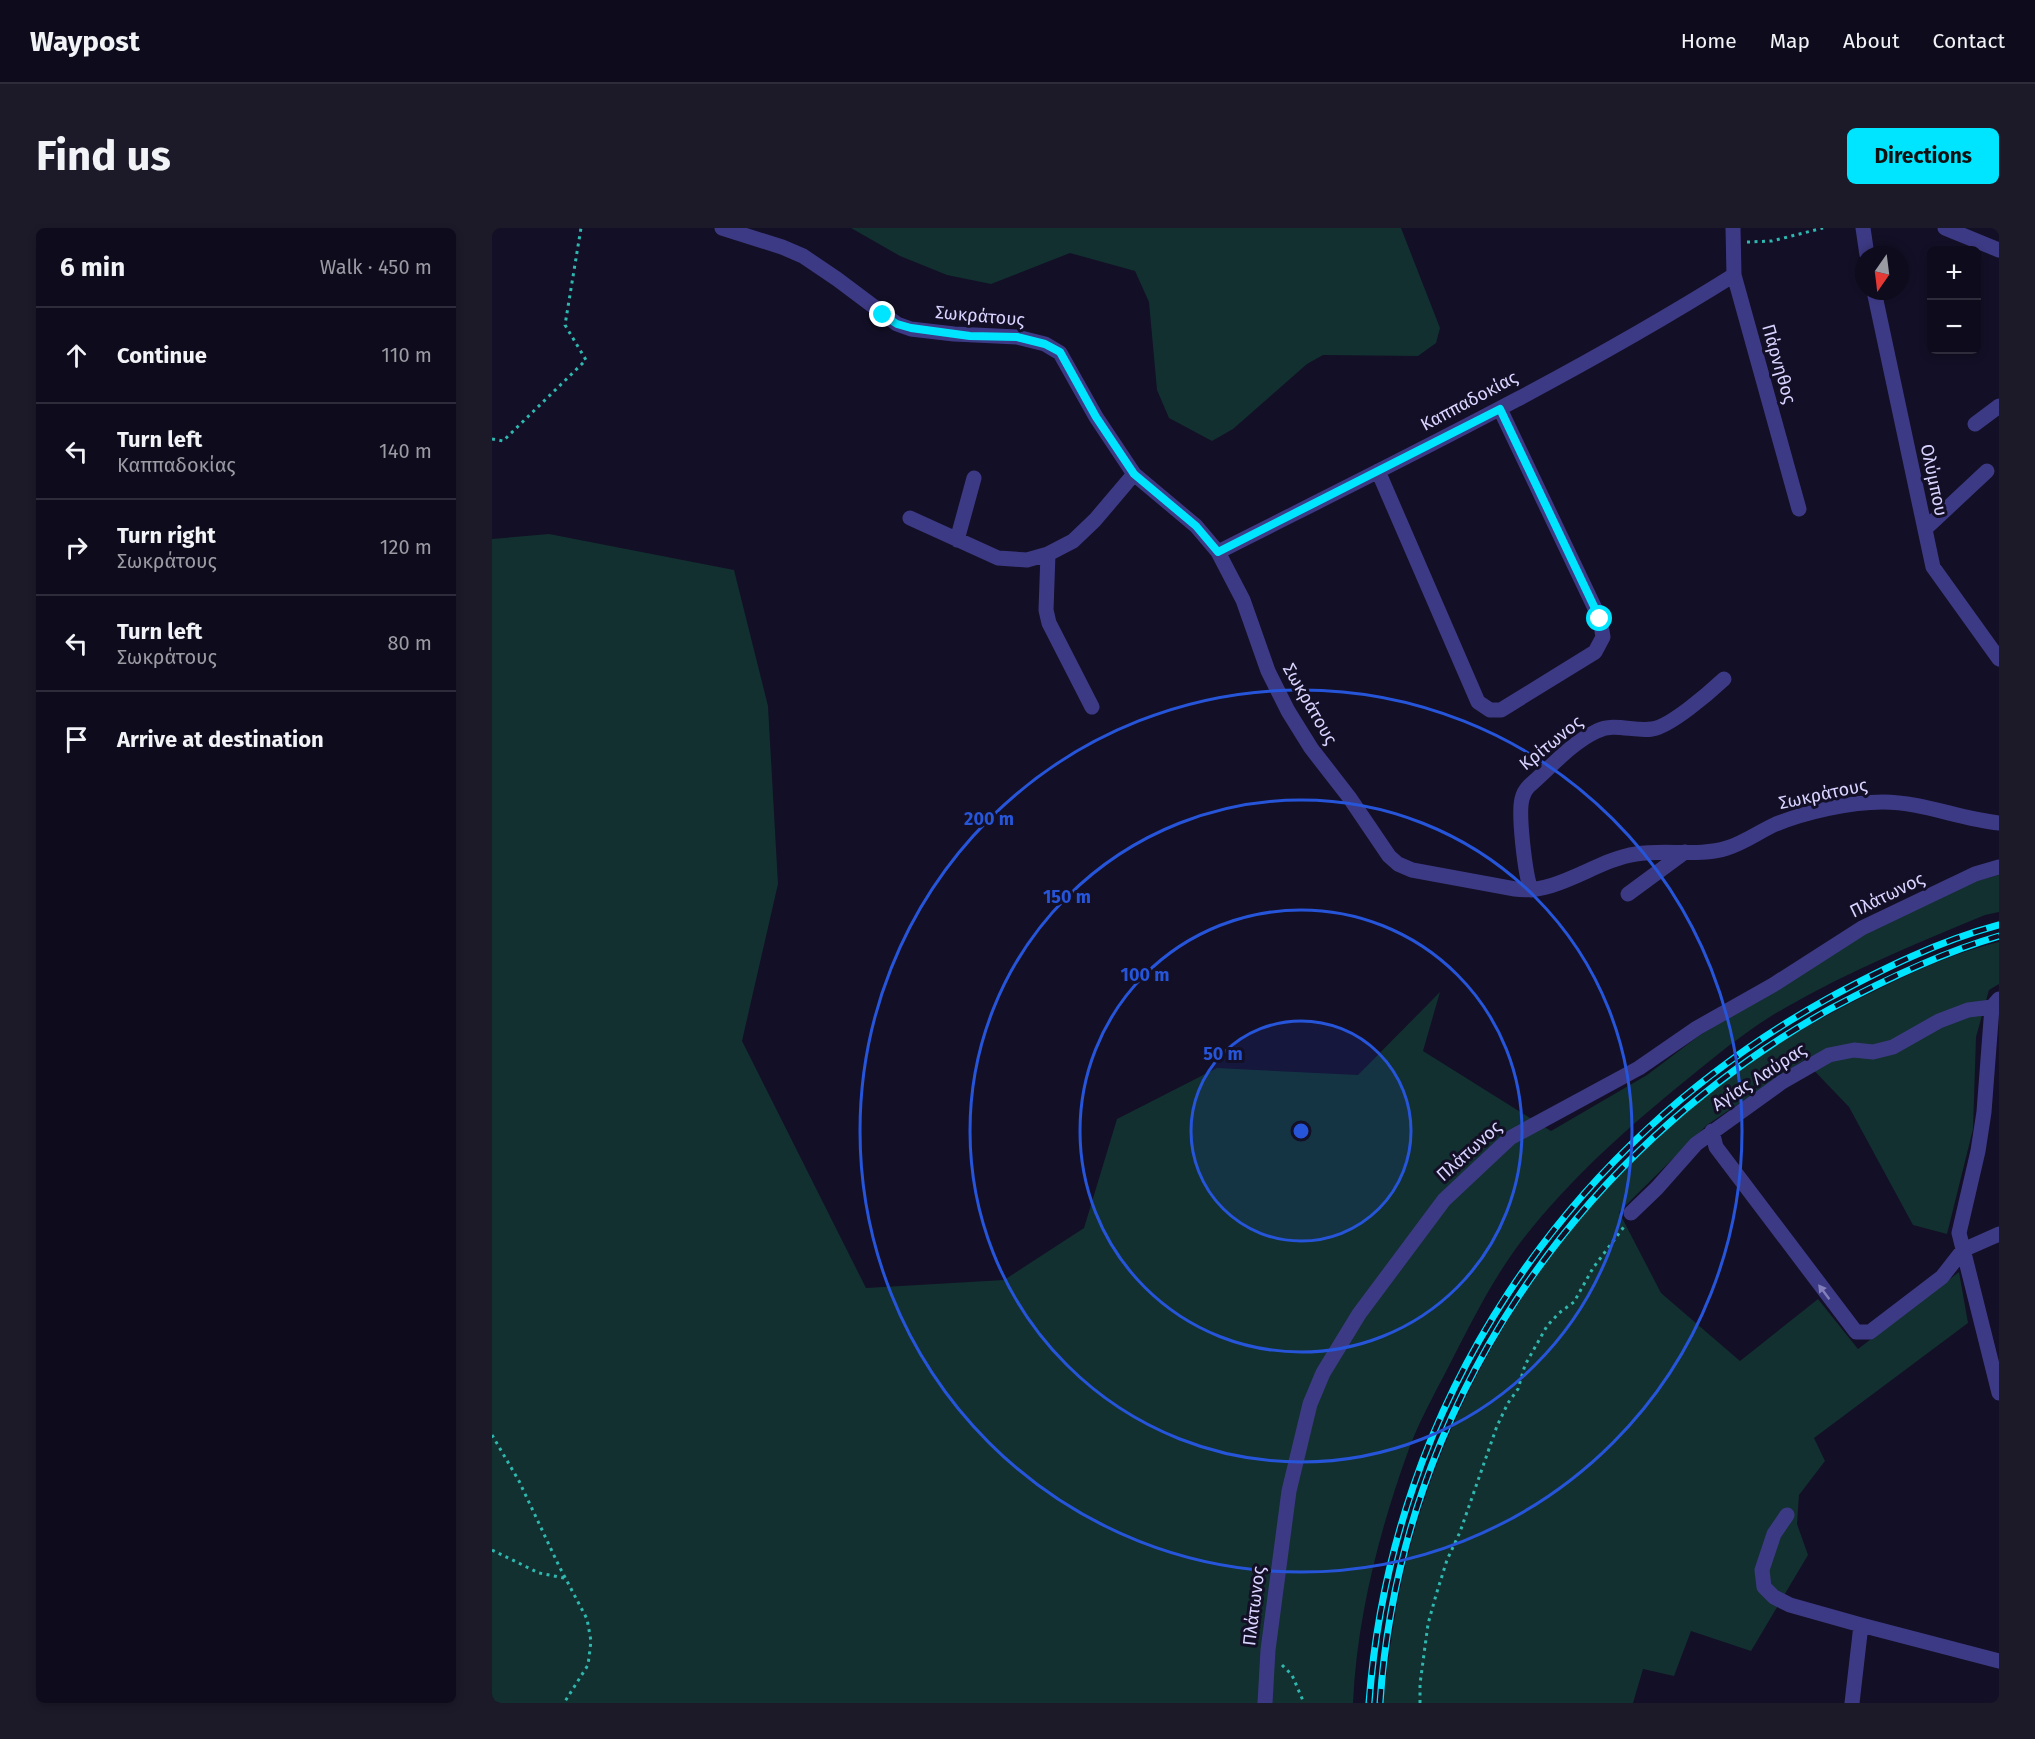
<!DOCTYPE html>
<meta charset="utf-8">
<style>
body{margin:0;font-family:"Fira Sans",sans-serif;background:#1c1929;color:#f1f3f6}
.controls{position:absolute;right:18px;top:18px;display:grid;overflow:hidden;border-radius:9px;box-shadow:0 3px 9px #0003}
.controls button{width:54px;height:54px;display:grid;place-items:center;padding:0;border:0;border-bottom:2px solid #2e2b3b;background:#0e0b1c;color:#f1f3f6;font:30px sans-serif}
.compass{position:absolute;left:1363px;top:18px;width:54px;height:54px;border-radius:50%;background:#0e0b1c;box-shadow:0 3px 9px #0003;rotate:194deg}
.stop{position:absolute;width:18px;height:18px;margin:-14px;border:4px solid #00e5ff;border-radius:50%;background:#fff}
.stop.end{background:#00e5ff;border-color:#fff;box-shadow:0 2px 6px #0008}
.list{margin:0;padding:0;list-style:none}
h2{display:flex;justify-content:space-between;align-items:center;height:78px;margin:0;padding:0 24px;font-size:26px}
h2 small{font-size:20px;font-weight:400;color:#9b9ba3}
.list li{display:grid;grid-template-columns:39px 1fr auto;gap:18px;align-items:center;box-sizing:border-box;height:96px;padding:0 24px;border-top:2px solid #2e2b3b}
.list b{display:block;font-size:22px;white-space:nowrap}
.list p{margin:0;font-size:20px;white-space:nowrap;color:#9b9ba3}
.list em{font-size:20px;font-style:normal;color:#9b9ba3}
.icon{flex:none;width:33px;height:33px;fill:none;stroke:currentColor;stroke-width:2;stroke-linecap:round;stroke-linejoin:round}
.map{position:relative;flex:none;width:1507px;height:1475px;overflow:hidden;border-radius:9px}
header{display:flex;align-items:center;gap:36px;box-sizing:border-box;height:84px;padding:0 30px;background:#0e0b1c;border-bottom:2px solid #2e2b3b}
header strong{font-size:28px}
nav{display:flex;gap:33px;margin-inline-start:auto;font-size:21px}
.intro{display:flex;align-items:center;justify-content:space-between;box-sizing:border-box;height:144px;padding:0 36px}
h1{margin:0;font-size:42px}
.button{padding:15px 27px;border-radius:9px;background:#00e5ff;color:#111;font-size:21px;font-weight:700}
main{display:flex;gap:36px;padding:0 36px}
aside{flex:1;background:#0e0b1c;border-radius:9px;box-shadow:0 3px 9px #0003}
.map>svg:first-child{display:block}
.green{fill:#12302f}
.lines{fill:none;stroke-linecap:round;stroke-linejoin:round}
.path{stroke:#2fb8b0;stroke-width:3;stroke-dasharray:3 4.5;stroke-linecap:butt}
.minor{stroke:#3d3a85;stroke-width:15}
.rail-casing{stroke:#00e5ff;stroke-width:7}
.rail{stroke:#130f26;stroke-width:4.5;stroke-dasharray:14;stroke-linecap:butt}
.oneway{fill:#837fbc}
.route{stroke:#00e5ff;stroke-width:8}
.ring{fill:none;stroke:#2655da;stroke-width:3}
.labels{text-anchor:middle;stroke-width:6;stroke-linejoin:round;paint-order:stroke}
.street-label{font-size:18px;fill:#d9d4ff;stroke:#130f26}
.centre{fill:#2655da;stroke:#130f26;stroke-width:3}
.ring-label{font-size:18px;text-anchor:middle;font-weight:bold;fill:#2655da;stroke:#130f26;stroke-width:6;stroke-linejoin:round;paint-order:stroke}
</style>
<header>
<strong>Waypost</strong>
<nav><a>Home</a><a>Map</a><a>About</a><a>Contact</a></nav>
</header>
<div class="intro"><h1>Find us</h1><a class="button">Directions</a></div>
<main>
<aside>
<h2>6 min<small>Walk · 450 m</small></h2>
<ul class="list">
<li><svg class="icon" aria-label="ahead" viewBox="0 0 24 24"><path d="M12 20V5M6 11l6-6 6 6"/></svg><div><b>Continue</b></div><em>110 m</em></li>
<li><svg class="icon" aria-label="left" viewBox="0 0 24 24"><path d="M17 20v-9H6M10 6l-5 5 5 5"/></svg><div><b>Turn left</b><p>Καππαδοκίας</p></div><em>140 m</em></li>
<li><svg class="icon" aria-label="right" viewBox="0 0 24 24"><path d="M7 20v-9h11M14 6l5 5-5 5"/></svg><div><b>Turn right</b><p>Σωκράτους</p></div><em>120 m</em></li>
<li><svg class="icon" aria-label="left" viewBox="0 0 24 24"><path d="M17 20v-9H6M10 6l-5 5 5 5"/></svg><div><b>Turn left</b><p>Σωκράτους</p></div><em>80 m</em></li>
<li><svg class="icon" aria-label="arrive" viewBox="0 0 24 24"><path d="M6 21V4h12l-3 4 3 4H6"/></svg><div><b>Arrive at destination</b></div></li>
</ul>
</aside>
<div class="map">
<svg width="1507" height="1475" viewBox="0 0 1507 1475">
<rect width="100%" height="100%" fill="#130f26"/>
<path class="green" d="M359,0H909L948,100L944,115L926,128L831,127L815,136L741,201L720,213L677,190L665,162L657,74L643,43L578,25L499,56L455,47L408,28Z
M57,306L242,342L276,478L286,656L250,813L374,1060L512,1052L592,1000L625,891L725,840L866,847L948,764L931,823L1059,903L1155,847L1208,807L1370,708L1481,654L1507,647V684L1493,687C1425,715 1357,743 1293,780C1257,800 1225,827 1193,853C1135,900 1078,951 1031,1011C1004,1046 983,1087 963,1126C948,1156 930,1187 918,1218C888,1300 865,1388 861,1475H0V311Z
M1507,714V756L1497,762L1484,809L1481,901L1455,1006L1421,997L1357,879L1312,832L1215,897L1127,984L1169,1065L1248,1133L1326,1071L1366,1121L1467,1044L1476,1095L1322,1210L1333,1233L1307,1267L1305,1296L1316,1327L1259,1423L1199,1403L1182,1448L1151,1441L1141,1475H891C897,1427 903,1378 915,1331C976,1094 1135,889 1353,778C1402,753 1453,727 1507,714Z"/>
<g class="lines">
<path class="path" d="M1255,14L1280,13L1331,0
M0,211L11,213L94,132L73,97L89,0
M0,1207L27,1253L67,1338L95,1391L99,1413L96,1437L72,1475
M0,1322L47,1345L72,1350
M790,1437L800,1447L812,1475
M928,1475V1456L936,1396L944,1367L955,1332L968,1304L1005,1198L1016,1175L1026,1161L1033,1137L1055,1098L1067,1085L1082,1074L1101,1040L1134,996"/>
<path class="minor" d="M230,0L290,19L311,28L345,51L405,96L419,101L462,106L525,109L553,116L568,125L604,189L642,246L704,298L726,324L751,372L776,443L796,483L819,520L857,569L897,628L906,636L920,642L1023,661C1066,667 1103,632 1144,626C1174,621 1207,629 1235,620C1252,615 1268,603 1284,596C1314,584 1358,574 1391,574C1430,574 1468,591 1507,595
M1241,0L1242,47L1307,281
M1371,0L1375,27
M1453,0L1507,22
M1382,63L1441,339L1507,431
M1483,196L1507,178
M886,243L986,474L998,482H1009L1103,424L1111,409L1108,391L1008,181
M418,290L506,330L535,332L556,326
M1433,301L1495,243
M465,312L482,250
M726,324C900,236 1076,151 1242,47
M600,479L557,395L554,382L556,326L581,313L603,292L642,246
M1039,662C1033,646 1026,586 1030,571C1031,566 1033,562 1037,558C1058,540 1079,515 1105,503C1122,494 1142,504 1160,501C1178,499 1218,464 1232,451
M1136,666L1193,624
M1500,779L1492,884L1486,923L1467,1005L1507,1165
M1220,903L1224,919L1364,1104H1378L1450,1049L1471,1022L1507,1006
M1139,985L1165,960L1204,916L1290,854L1337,827L1362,822L1381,824L1401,819L1447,793L1476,782L1500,779L1507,771
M1295,1287L1282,1306L1270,1342L1272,1359L1282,1369L1298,1377L1369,1397L1507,1433
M773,1475L776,1422L797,1263L818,1176L831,1145L867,1086L952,972L1018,910L1147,840L1205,800L1281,757L1370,700L1483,646L1507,639
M1360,1475L1369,1397"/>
<g class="rail-casing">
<path id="rail" d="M877,1475C899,1175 1074,916 1335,771C1390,741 1447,713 1507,697
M888,1475C907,1182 1083,923 1338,781C1392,752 1448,725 1507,708"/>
</g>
<use href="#rail" class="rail"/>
</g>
<defs><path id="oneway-solid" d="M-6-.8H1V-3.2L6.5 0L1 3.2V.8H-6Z" transform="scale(1.5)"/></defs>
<use class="oneway" href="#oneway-solid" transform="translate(1332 1064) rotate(-127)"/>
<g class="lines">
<path class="route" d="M391,87L405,96L419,100L478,108L525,109L553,116L568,124L604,189L642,246L704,298L726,324L1008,181L1108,391"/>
</g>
<circle cx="809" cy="903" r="110" fill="#2655da" fill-opacity=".12"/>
<g class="ring">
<circle cx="809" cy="903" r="110"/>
<circle cx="809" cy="903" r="221"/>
<circle cx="809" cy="903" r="331"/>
<circle cx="809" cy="903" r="441"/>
</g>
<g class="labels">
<g class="street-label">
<text transform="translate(488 88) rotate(5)" y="6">Σωκράτους</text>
<text transform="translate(1287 136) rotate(74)" y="6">Πάρνηθος</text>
<text transform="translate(977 173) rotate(-28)" y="6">Καππαδοκίας</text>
<text transform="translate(1442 252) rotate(78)" y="6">Ολύμπου</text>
<text transform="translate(818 476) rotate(60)" y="6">Σωκράτους</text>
<text transform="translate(1059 515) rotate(-39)" y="6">Κρίτωνος</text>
<text transform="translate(1331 566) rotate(-12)" y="6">Σωκράτους</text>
<text transform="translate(1395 667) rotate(-26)" y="6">Πλάτωνος</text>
<text transform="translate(1267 849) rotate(-33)" y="6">Αγίας Λαύρας</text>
<text transform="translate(977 923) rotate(-42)" y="6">Πλάτωνος</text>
<text transform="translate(762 1378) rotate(-83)" y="6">Πλάτωνος</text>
</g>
</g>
<circle cx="809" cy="903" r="9" class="centre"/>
<g class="ring-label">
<text x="497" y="597">200 m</text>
<text x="575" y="675">150 m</text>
<text x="653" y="753">100 m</text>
<text x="731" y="832">50 m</text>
</g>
</svg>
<div class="controls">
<button>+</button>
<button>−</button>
</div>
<svg class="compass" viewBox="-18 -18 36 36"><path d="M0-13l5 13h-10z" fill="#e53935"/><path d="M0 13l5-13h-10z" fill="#9b9ba3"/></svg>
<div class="stop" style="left:1108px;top:391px"></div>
<div class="stop end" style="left:391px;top:87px"></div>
</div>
</main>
